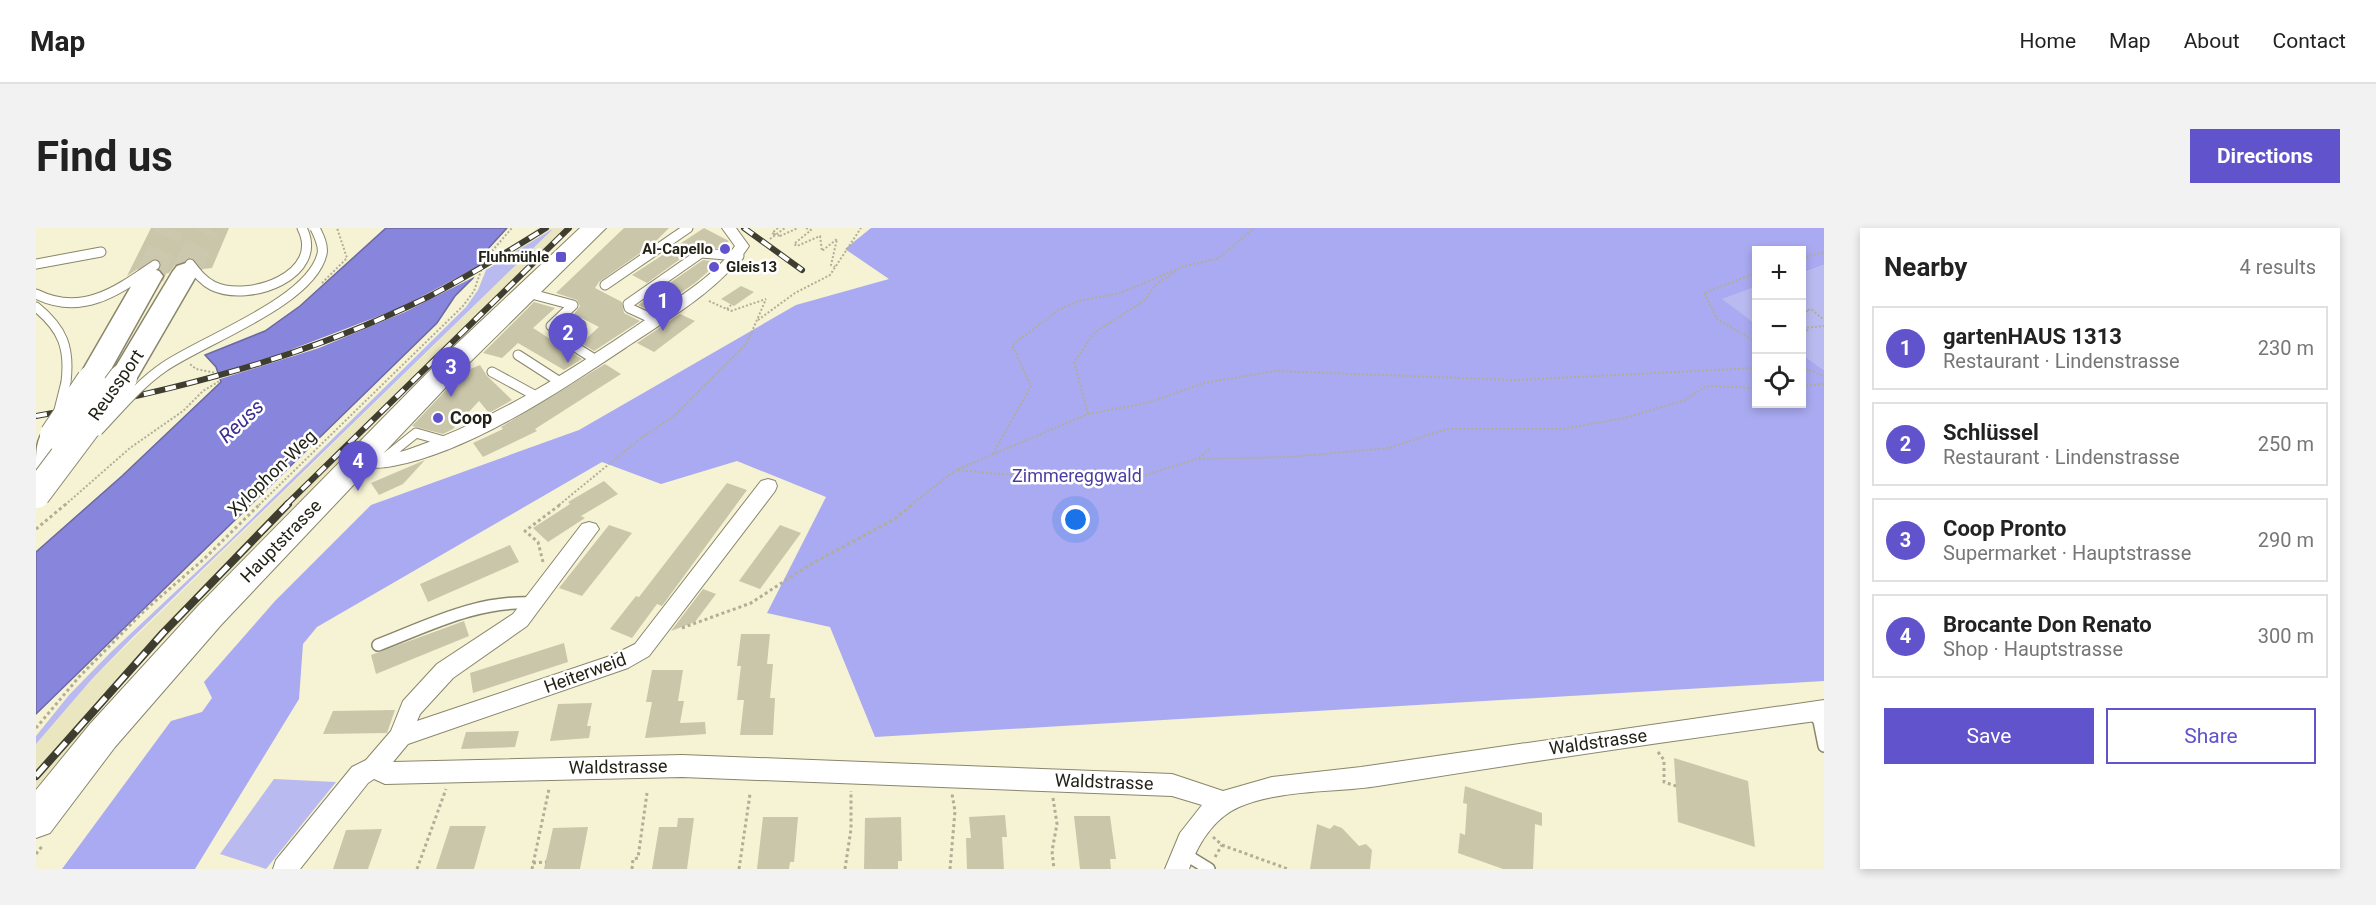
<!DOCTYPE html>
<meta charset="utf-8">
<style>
body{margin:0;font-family:Roboto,sans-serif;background:#f2f2f2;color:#222}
.controls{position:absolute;right:18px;top:18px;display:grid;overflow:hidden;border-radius:0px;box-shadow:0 3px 9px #0003}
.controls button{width:54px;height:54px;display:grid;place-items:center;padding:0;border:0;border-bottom:2px solid #e0e0e0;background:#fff;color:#222;font:30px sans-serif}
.you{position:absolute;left:1040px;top:292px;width:21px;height:21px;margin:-15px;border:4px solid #fff;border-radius:50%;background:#1a73e8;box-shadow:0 0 0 9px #1a73e833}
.badge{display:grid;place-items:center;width:39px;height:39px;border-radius:50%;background:#6153cc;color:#fff;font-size:20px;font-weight:700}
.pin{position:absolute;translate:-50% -50px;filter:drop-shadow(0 2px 3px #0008)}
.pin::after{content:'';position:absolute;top:32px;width:21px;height:18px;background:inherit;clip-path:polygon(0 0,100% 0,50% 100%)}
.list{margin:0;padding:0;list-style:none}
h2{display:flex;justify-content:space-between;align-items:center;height:78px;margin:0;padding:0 24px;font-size:26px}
h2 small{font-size:20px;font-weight:400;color:#767676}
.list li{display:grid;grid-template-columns:39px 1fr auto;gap:18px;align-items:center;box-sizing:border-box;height:84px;margin:0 12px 12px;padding:0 12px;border:2px solid #e0e0e0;border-radius:0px}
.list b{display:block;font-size:22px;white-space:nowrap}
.list p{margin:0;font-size:20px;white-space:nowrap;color:#767676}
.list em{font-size:20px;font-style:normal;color:#767676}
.actions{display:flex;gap:12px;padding:18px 24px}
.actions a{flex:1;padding:14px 0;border:2px solid #6153cc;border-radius:0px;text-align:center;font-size:21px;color:#6153cc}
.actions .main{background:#6153cc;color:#fff}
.icon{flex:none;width:33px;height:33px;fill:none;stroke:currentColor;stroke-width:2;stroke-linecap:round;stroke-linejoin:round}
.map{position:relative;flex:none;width:1788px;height:641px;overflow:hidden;border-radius:0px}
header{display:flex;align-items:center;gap:36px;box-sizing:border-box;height:84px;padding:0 30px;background:#fff;border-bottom:2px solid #e0e0e0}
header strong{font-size:28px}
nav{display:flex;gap:33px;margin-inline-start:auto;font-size:21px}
.intro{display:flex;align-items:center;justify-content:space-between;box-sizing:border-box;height:144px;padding:0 36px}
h1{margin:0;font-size:42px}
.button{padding:15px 27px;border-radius:0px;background:#6153cc;color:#fff;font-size:21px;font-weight:700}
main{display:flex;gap:36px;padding:0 36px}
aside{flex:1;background:#fff;border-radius:0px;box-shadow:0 3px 9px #0003}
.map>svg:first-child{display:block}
.built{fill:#eae6c0}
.green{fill:#b9baf0}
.forest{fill:#a9aaf1}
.water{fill:#8886dc;stroke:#6a68a1;stroke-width:1.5}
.pier{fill:#f6f2d4}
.building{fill:#cac6a9}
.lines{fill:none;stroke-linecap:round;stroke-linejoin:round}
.motorway-tunnel{stroke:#ccc8ae;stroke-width:28;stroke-dasharray:28 14;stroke-linecap:butt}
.service-far1-casing{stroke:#89866b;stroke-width:11}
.service-casing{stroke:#89866b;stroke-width:14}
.minor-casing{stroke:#89866b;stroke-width:2}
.primary-casing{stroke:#89866b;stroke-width:2}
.motorway-casing{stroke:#89866b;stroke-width:3}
.path-far1{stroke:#b1ae97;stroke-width:2;stroke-dasharray:2 2;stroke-linecap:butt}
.path{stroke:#b1ae97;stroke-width:3;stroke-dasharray:3 3;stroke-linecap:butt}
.service-far1{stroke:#fff;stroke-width:9}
.service{stroke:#fff;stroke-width:11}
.minor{fill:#fff;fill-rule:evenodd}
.primary{fill:#fff;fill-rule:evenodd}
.motorway{fill:#fff;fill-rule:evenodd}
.rail-far1-casing{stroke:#3e3d2f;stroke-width:6}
.rail-casing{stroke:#3e3d2f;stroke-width:8}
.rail-far1{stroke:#fff;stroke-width:4;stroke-dasharray:11;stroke-linecap:butt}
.rail{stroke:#fff;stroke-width:5;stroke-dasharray:15;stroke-linecap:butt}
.service-bridge-casing{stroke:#89866b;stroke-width:11;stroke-linecap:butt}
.motorway-bridge-casing{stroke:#89866b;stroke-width:30;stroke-linecap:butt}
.path-bridge{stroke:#b1ae97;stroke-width:2;stroke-dasharray:2 2;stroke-linecap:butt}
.service-bridge{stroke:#fff;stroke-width:9}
.motorway-bridge{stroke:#fff;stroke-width:28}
.poi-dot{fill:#6153cc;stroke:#fff;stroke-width:2}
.labels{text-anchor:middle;stroke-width:5;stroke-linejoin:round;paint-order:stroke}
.far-poi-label{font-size:15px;font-weight:bold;fill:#232217;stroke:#fff;text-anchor:end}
.street-label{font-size:18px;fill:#232217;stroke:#fff}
.poi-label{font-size:18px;font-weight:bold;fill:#232217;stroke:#fff;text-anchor:start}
.park-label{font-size:18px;fill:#4a3ea3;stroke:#fff}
.water-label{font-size:20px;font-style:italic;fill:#3e2e92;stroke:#fff}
</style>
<header>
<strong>Map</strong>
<nav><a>Home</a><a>Map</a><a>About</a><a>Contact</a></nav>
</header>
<div class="intro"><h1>Find us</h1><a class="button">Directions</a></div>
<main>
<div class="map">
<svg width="1788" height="641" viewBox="0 0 1788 641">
<rect width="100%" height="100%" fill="#f6f2d4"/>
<path class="built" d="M502,0H517L471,30L465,26Z
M518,0H538L378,156L146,393L92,449L0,560V516L56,451Z"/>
<path class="green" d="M518,0L94,412L56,451L0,516V508L33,467L75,424L189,317L430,79L442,62L450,42Z
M1788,37V142L1766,126V45Z
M1720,59V96L1685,71Z
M238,551L300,554L230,641L184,626Z"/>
<path class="forest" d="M835,0H1788V37L1766,45V22H1720V59L1686,71L1720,96V176H1766V126L1788,142V453L839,509L794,399L731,385L790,269L701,233L625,256L566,234L281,399L267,416L263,471L159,641H26L135,493L166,484L176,470L168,454L239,373L335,277L543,202L760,77L853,51L809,21Z"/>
<path class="water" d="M350,0H471L450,23L437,50L419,68L401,95L0,486V324L86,248L185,154L180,139L169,127L229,103L264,78Z"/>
<path class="pier" d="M447,36L442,47L369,84L283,120L181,152L179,147L241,127L364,80Z"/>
<path class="building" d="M115,0H193L176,40L167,41L154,29L139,37L133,45L128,46L124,41L125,34L118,30L91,48Z
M588,0H633L617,16L563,54L559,60L586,74L588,85L604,93L558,123L545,115L563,99L538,86L544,78L541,72L520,65Z
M668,0L693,13L683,20L661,19L611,55L596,47Z
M667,32L683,34L659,55L617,84L602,77Z
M705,58L718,64L698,78L685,71Z
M498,74L519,80L497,100L546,131L528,142L482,115L466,130L447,125Z
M644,86L659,93L618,124L601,115Z
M569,136L585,146L499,201L501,203L447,229L437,215L467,201L465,199Z
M444,137L451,148L476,172L453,185L443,173L417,201L407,206L376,198L427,144Z
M389,232L367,256L343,267L335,255Z
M568,253L582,266L545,288L549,290L512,314L497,300L534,276L532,274Z
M691,255L711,262L626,378L621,376L596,410L574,401L600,368L603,369Z
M573,297L596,305L546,368L523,360Z
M744,297L765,305L724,361L703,353Z
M474,317L483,334L392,374L384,356Z
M667,361L680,366L659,394L635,403Z
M428,393L433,408L340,446L335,427Z
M705,406H734L731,436H737L734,470H739L737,507H704L708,472H701L705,438H701Z
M528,415L532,434L437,465L434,445Z
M616,442H647L642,473H648L644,495L669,494L670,506L609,510L616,474H610Z
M556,475L551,498H555L553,510L514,513L522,476Z
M359,482L351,505L287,506L297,483Z
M483,503L479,519L425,521L430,504Z
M1638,530L1712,553L1719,619L1642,594Z
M1429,558L1506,585V598L1499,596L1497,641H1467L1422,625L1424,605L1429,607L1431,576L1427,575Z
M969,587L971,609H966L968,641H931L930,610H935L933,589Z
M1038,588H1074L1080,631H1074L1075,641H1044Z
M727,589H762L758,634H754L753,641H721Z
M865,589L866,633H862V641H828L829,590Z
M642,590H658L651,641H616L623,599H641Z
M1281,596L1294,601L1298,597L1306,600L1323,618L1330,616L1336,622L1334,641H1274Z
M414,598H450L438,641H400Z
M552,599L544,641H508L517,600Z
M346,601L332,641H297L310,602Z"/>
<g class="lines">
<path class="motorway-tunnel" d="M150,43L171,0
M114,48L134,0"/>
<g class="service-far1-casing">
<path id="service-far1" d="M0,36L65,24
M154,36C161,45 167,53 177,58C213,75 290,47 266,0
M569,57L652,0
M488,64L537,77L515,98
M0,66C46,89 81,63 119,37
M0,79C27,101 34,120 30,154
M619,92L593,80L592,76L665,25L703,28
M545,97L534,101L528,107V112L560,132
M482,127L524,154
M456,144L500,168
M345,233L380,205L408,213"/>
</g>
<g class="service-casing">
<path id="service" d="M342,417C394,397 441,372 498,375
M1776,483L1783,493L1788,518
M1147,625L1173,641"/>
</g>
<g class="minor-casing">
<path id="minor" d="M686,0H700L713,18C686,60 636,89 595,116C529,160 435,224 357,238C343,241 330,240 317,236L314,231L317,226C333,222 352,228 371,222C459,192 539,140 615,88C644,68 679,48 699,18Z
M732,251L739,253L741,258L739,263L613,428L592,440L372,516L357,534L646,527L1136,546L1187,563L1236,549L1325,539L1788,472V492C1639,512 1491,534 1342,558C1298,565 1245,561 1203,579C1178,590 1162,616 1153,641H1129L1144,605L1166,577L1136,568L646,549L349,556L338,551L332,555L264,641H237L240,632L316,539L330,532L355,503L367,473L401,436L477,386L546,296L553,294L560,296L563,301L491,398L417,450L384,486L381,493L577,427L599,416L725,253Z"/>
</g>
<g class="primary-casing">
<path id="primary" d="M544,0H570L429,139L185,397L79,519L14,605L0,610V562L54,496L162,378L410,126Z"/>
</g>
<g class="motorway-casing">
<path id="motorway" d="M150,35L159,38L163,43L101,150L97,157L87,159L77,157L73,150L137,43L141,38Z
M114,40L123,43L127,48L69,152L65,159L55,161L45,159L41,152L101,48L105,43Z
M18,196L29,200L33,207L11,238L0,241C0,221 0,203 18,196Z"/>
</g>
<path class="path-far1" d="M770,0L775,2L758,16L761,18L784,8L786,23L801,11L795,37L799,39
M738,6L736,5L742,0
M744,8L762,0
M734,11L749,0
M1766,30L1788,24
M1720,45L1668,65L1681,91L1720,114
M286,55L311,30L301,0
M673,73L695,83L730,71
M691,81L695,77
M1772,82L1775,81L1788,92
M722,92L759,65L794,47L825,0
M1772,103L1768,100L1788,98
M1766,139L1788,148
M1766,158L1788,156
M1052,186L1038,134L1058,105L1109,72L1119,57L1140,43
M957,226L995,158L976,117L1023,82L1042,73L1084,65L1146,39L1183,30L1218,0
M1163,230L1173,221
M922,242L1007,250L1096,251L1161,231L1254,229L1353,220L1411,201H1526L1589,190L1649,172L1670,158L1720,160
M29,277L94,220L147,183L167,163L182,154L180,145L160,141L154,136
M223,277L427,78L438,63L449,31L476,0
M523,277L605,210L639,187L711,115L730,71
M875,277L920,242L1052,186L1111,175L1168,155L1240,143L1480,152L1720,140"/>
<path class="path" d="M0,301L30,276
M507,334L502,314L489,303L525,276
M646,400L715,375L773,337L857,292L877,276
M0,500L43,449L108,383L168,331L224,276
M1622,524L1628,532V554L1640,558
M1017,570L1021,596L1016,623L1018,641
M1177,609L1186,617L1252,641
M0,626L7,617
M1179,629L1186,617
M497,635L510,634
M381,641L410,561
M496,641L513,561
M596,641L597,631L602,630L611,565
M703,641L714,566
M809,641L815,601V563
M914,641L919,583L916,566"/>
<use href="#service-far1" class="service-far1"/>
<use href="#service" class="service"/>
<use href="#minor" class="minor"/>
<use href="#primary" class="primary"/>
<use href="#motorway" class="motorway"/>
<g class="rail-far1-casing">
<path id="rail-far1" d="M708,0L766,42
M0,188C135,164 268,130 392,69C433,48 471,24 510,0
M250,277L533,0"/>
</g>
<g class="rail-casing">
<path id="rail" d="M0,548L127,405L252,276"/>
</g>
<use href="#rail-far1" class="rail-far1"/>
<use href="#rail" class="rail"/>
<g class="service-bridge-casing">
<path id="service-bridge" d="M22,186L30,154
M62,203C83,181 103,156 128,139C167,112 275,74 286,26C288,18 283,8 279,0"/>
</g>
<g class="motorway-bridge-casing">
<path id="motorway-bridge" d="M18,207L55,152
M0,266L87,150"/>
</g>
<path class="path-bridge" d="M738,6L744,8
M1771,82V85"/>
<use href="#service-bridge" class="service-bridge"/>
<use href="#motorway-bridge" class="motorway-bridge"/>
</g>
<g class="poi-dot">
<circle cx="689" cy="21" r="6"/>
<rect x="519" y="23" width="12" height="12" rx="3"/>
<circle cx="678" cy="39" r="6"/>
<circle cx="402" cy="190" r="6"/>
</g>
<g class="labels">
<g class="far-poi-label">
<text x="677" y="26">Al-Capello</text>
<text x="513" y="34">Fluhmühle</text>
<text x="690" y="44" text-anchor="start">Gleis13</text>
</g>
<g class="street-label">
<text transform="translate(80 157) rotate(-55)" y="6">Reussport</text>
<text transform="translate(236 245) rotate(-44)" y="6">Xylophon-Weg</text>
<text transform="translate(245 313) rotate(-46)" y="6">Hauptstrasse</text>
<text transform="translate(549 445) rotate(-20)" y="6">Heiterweid</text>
<text transform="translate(1562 514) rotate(-8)" y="6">Waldstrasse</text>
<text transform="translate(582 539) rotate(-1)" y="6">Waldstrasse</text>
<text transform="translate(1068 554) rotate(2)" y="6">Waldstrasse</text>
</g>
<g class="poi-label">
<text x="414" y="196">Coop</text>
</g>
<g class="park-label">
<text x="1041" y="254">Zimmereggwald</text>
</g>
<g class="water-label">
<text transform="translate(205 193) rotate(-43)" y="7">Reuss</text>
</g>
</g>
</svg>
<div class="controls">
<button>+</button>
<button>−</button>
<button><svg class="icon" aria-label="locate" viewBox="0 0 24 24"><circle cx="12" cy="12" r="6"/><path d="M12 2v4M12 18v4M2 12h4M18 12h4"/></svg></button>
</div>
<div class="you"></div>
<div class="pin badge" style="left:627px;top:103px">1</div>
<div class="pin badge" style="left:532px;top:135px">2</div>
<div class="pin badge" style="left:415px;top:169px">3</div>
<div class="pin badge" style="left:322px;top:263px">4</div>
</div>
<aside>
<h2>Nearby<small>4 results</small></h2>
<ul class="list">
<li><span class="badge">1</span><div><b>gartenHAUS 1313</b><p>Restaurant · Lindenstrasse</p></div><em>230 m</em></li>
<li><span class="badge">2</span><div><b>Schlüssel</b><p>Restaurant · Lindenstrasse</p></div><em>250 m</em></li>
<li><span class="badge">3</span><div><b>Coop Pronto</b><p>Supermarket · Hauptstrasse</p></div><em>290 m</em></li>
<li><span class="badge">4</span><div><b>Brocante Don Renato</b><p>Shop · Hauptstrasse</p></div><em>300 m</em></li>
</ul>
<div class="actions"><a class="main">Save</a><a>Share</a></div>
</aside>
</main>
